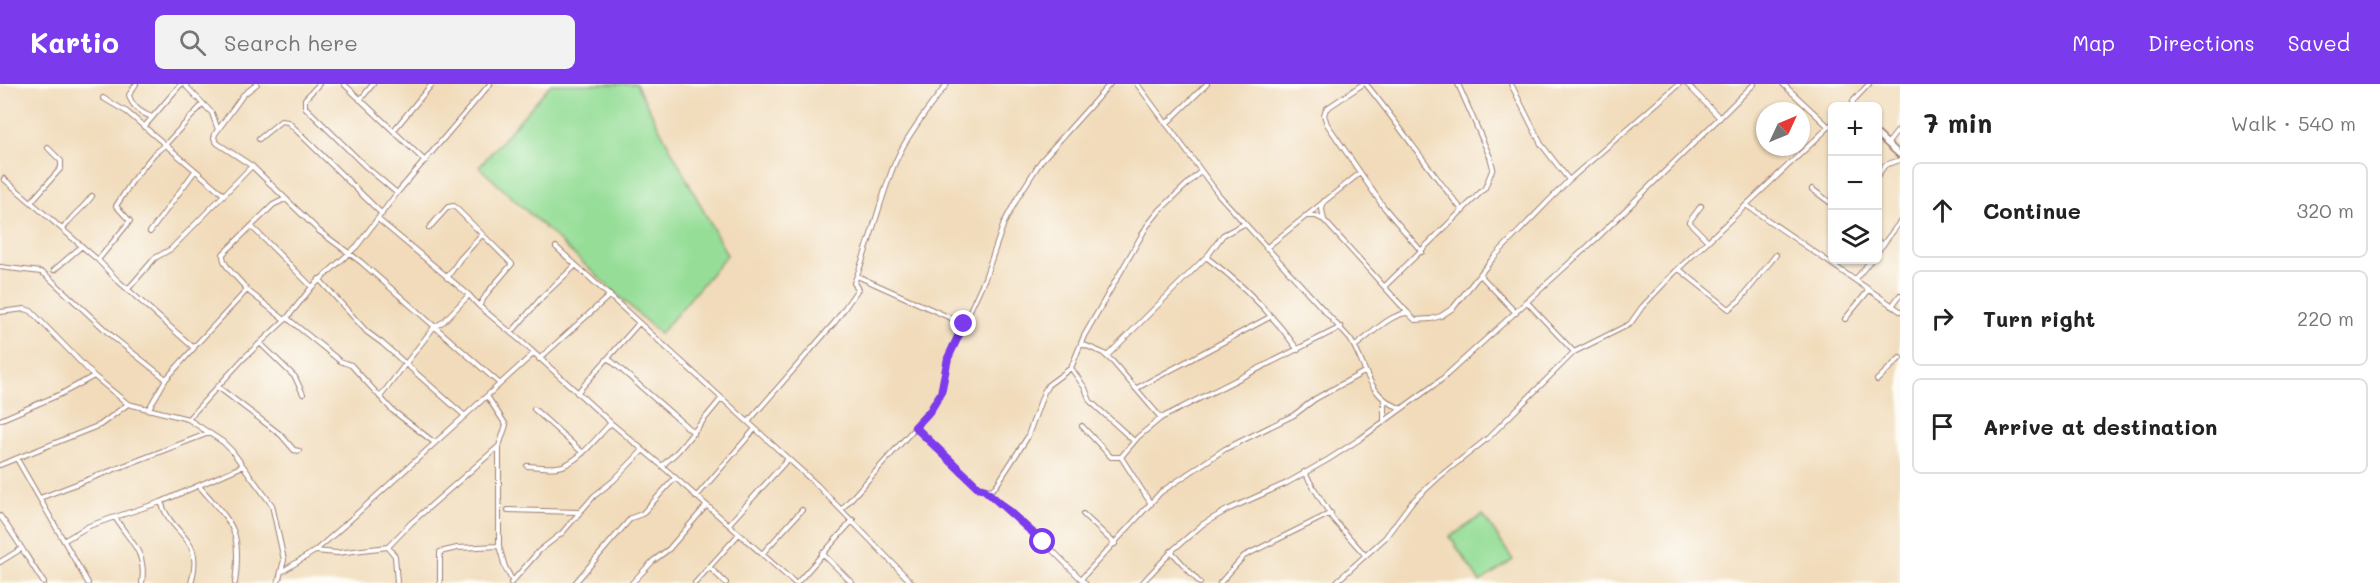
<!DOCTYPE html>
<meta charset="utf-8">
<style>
body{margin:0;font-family:Mali,sans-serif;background:#f2f2f2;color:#222}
.controls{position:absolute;right:18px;top:18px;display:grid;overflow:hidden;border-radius:9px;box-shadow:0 2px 4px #0004}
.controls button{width:54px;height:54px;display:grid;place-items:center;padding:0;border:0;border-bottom:2px solid #e0e0e0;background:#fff;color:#222;font:30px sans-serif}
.compass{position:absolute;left:1756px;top:18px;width:54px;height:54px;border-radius:50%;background:#fff;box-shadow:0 2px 4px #0004;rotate:46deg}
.stop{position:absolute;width:18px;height:18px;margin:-14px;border:4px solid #7c3aed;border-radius:50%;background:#fff}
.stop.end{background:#7c3aed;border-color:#fff;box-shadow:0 2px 6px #0008}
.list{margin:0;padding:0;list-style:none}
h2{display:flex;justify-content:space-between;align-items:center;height:78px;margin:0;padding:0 24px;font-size:26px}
h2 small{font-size:20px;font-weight:400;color:#767676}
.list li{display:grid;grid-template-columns:39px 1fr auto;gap:18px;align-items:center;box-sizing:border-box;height:96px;margin:0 12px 12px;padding:0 12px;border:2px solid #e0e0e0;border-radius:9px}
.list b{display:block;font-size:22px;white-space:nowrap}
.list em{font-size:20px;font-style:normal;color:#767676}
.icon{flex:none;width:33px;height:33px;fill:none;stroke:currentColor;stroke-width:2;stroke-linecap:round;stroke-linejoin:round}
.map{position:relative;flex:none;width:1900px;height:499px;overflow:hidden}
header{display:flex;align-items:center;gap:36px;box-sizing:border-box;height:84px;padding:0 30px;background:#7c3aed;color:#fff}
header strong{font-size:28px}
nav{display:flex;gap:33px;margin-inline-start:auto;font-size:21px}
.search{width:420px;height:54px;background:#f2f2f2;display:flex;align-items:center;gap:15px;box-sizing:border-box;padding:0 21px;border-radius:9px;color:#767676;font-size:22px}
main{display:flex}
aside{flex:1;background:#fff}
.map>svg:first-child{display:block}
.green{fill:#96de98;stroke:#707e62;stroke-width:1.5}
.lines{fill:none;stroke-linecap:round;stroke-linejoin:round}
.street-casing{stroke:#9e7d72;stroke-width:6}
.secondary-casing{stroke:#9e7d72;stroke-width:8}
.street{stroke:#fff;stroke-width:4}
.secondary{stroke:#fff;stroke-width:5}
.route{stroke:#7c3aed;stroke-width:8}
</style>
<header>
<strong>Kartio</strong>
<div class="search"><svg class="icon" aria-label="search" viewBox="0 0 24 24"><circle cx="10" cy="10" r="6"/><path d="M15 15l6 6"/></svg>Search here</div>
<nav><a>Map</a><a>Directions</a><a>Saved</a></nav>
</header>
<main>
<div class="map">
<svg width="1900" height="499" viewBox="0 0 1900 499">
<rect width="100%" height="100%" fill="#fdfcf7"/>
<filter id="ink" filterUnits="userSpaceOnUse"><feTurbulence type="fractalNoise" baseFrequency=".0167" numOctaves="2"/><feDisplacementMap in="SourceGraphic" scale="12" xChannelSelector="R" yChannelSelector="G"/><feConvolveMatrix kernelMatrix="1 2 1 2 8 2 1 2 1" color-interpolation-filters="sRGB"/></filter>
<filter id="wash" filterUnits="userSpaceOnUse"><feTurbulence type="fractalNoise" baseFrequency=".008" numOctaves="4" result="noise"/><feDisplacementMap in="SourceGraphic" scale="24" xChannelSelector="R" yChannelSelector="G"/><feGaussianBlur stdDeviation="1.35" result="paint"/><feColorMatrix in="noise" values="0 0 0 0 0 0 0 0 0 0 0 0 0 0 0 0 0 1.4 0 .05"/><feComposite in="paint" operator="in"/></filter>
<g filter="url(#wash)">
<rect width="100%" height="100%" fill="#f1dbba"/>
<path class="green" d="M551,0H636L727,171L660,250L479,83Z
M1483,431L1513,476L1480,498L1450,453Z"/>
</g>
<g filter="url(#ink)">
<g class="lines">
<g class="street-casing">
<path id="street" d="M136,0L129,11C132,23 141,29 152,33
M184,0L212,29L218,46
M257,0L243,11L215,50L214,54L217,59L252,82L319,147L361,178L499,299
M319,0L305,15V23L365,82L397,109
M344,0L425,77
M1137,0L1219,111L1350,255C1367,281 1366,311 1400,324
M1363,0L1326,25L1324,31L1327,40L1383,122L1422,168
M1366,0C1400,42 1429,86 1463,127
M1511,0L1541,60L1569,96
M1687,0L1720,34
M1783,0L1828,42
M103,14L127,28L223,110
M360,16L373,0
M1853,22V17L1869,0
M1166,40L1207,0
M144,43L181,0
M394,46L432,0
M259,55L281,37L288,38L382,130
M1888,59L1900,44
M1878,91L1885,81L1900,76
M4,95L98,176L117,196L194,264L166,295L148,326
M1812,105L1832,120
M1324,117L1322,125L1324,136
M31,118L61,84V77L48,64
M1746,121L1900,227
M1701,122L1689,138L1708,157
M1305,132H1316L1324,136L1408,229
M379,136L469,211L479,222L522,258L611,339L662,382L795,499
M252,143L312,203
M429,144L448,123L454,122L512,180L488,208L479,222
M63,145C71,132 83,125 92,112
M150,148L195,87
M1878,157L1883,161
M556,163L817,401L912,499
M1266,164L1360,89
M1878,167L1900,138
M1206,173C1240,198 1273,231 1298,266
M98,176L130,137L116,122L135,93L154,70L164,62L203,20
M0,183L41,188L46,191L114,254L166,295
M1679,185L1729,225L1740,216L1776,171
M54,186L82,162
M857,192L964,240
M1481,192L1516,229
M447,194L460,175L482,151
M319,195L367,248L382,259L465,332
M1855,196L1871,176
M1385,202L1485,104L1493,84L1490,73L1458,0
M128,205L155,174L171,165L252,82
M247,206L285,236
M1526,217L1574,268
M1892,222L1900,211
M0,228L25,225L31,227L94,292L128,320L188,335L223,358L232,367L272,421L284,476L278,499
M287,234L340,277L351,281L392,326L435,359
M1845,235L1869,206
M511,249L543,212L576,181
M260,259L295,293L303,310
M1082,260L1103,269L1113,278L1161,334
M1355,262C1370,252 1389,230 1408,229L1415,236L1431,235L1441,232L1453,224L1494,173L1569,96L1679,0
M194,263L247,206C240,195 222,183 223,170L273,121L285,115
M1107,272L1209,170L1223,151L1244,140
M608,274L694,349
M539,275L610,211
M1071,284L1085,304L1090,317L1134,357
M1877,296L1900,274
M218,303L281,351L294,366L299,367
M1137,304L1270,233
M577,309L639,239
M380,313L434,243L443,238L469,211
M534,325L583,369
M188,335L244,274L287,234L312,203L357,162L397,109L490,0
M0,336L61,310L94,292
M748,338L835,238L858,205L854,199C870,160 879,119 894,81C906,52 928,25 947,0
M1384,338V317
M1082,342L1111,373H1121L1138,353L1161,334L1341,243
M915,343L979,404L991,406L996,402L1027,354L1044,308L1048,301L1071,284L1084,252L1147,142L1160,126L1200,88
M499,362V462
M1121,373L1151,420
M17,375L88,499
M0,381L100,341L128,320
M527,382C538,382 555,386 565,381C583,373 597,353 611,339
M662,382L678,367L721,315
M1304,388L1333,435L1365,471
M200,403C233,441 242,445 235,499
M985,406L1043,457L1085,499
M696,413L754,346
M40,414L209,349
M161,418C173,455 205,451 191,499
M842,425L930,327L941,309L948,274L985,194L1004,139L1018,113L1041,77L1110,0
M508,426L578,428
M1083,430L1115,460
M0,432C16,453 29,477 44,499
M729,440L788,375
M65,456L89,442L115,433
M388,463L395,472L397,499
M315,467L337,469L388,463L411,439L499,362L506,341L487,312
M1171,467L1200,499
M822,469L852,499
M762,470L802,426
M0,478L21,465
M709,483L726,499
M283,487L315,467L339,446L533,270
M1081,495L1161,408L1225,365L1294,331L1315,315L1364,288
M142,499C147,466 129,458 115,433L161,418L243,382
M440,499V468L457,464L499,462L505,483L512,496
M511,499L539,467L562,449L594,412L613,397L643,366
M575,499L631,434L642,430L675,394
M632,499L653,477L669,465L706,422
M695,499L739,450
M797,499L853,436
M1142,499L1174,465L1203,440L1227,426L1287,399L1329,375L1360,355L1441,296L1598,153L1754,0
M1220,499L1244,472L1331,429
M1335,499L1385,454L1411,419L1439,393L1488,354L1574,268L1630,240L1642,223L1675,188L1832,40"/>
</g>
<g class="secondary-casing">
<path id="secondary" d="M1878,51L1900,71"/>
</g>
<use href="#street" class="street"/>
<use href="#secondary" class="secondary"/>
</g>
</g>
<g class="lines" filter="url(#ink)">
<path class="route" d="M964,240L948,274L941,309L930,327L915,343L979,404L985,406L1043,458"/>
</g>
</svg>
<div class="controls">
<button>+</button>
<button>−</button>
<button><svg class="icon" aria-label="layers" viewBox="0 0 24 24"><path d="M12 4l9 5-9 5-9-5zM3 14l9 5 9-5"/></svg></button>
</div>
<svg class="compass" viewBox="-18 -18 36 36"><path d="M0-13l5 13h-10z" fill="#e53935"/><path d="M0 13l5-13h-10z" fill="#767676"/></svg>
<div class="stop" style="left:1043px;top:458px"></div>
<div class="stop end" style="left:964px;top:240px"></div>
</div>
<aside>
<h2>7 min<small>Walk · 540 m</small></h2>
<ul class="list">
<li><svg class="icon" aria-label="ahead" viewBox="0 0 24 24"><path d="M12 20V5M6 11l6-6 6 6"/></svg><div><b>Continue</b></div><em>320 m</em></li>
<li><svg class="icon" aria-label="right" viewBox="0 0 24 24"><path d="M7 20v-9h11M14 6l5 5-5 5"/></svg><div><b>Turn right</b></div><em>220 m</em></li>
<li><svg class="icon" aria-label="arrive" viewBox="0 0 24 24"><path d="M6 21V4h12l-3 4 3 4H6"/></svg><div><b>Arrive at destination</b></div></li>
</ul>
</aside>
</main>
